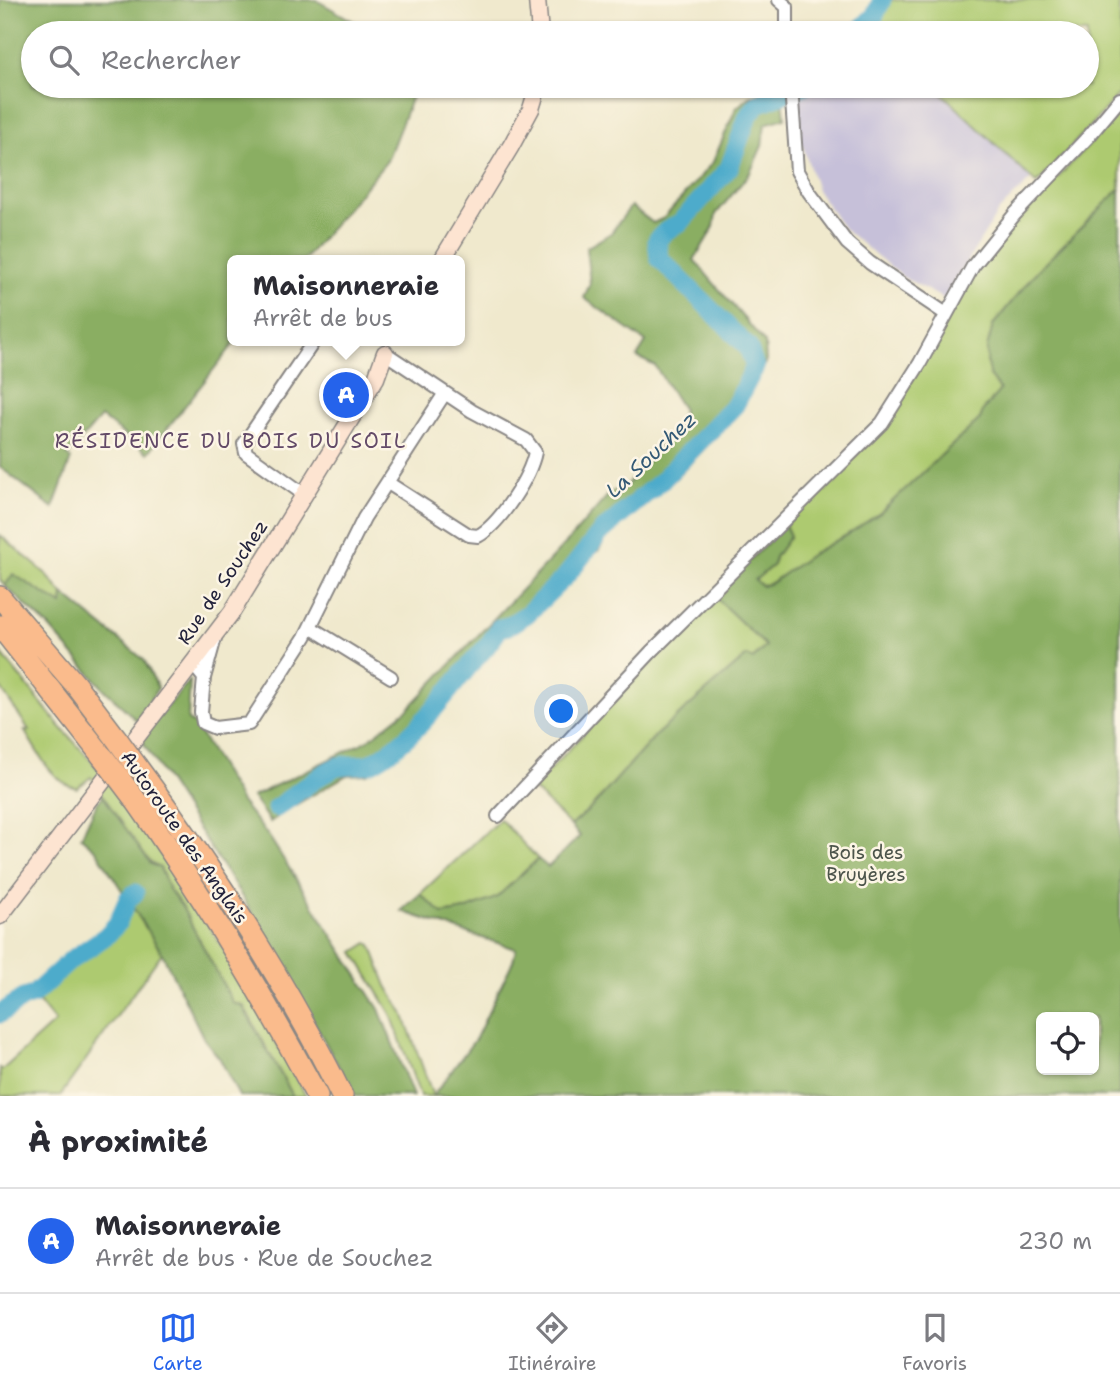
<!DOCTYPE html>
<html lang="fr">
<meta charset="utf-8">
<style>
body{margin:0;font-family:"Shantell Sans",sans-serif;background:#f7f7f7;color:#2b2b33}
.controls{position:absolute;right:21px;bottom:21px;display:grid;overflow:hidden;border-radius:10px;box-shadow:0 2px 5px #0004}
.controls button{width:63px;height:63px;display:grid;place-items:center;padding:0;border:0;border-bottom:2px solid #e1e1e2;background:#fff;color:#2b2b33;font:35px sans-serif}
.you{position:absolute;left:562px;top:712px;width:24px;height:24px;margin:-18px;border:5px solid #fff;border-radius:50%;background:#1a73e8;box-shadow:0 0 0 10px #1a73e833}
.badge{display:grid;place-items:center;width:46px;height:46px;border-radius:50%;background:#2563eb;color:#fff;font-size:23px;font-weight:700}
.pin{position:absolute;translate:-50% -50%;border:4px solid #fff;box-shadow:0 2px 7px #0006}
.popup{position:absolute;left:227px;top:255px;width:238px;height:91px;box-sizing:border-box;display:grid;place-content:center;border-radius:10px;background:#fff;filter:drop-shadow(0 2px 5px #0005);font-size:23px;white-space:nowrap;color:#7c7c81}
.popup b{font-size:26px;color:#2b2b33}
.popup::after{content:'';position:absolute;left:50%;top:100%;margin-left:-14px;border:14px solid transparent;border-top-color:#fff}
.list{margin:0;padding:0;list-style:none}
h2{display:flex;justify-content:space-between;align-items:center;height:91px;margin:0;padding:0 28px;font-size:30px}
h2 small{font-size:23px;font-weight:400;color:#7c7c81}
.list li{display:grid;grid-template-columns:46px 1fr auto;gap:21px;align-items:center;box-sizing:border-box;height:105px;padding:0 28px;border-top:2px solid #e1e1e2}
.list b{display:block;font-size:26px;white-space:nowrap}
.list p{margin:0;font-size:23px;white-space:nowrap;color:#7c7c81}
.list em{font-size:23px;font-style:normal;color:#7c7c81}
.icon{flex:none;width:38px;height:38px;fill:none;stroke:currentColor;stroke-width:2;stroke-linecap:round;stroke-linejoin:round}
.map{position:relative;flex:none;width:1120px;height:1096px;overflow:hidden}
.search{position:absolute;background:#fff;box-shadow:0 2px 5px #0004;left:21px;right:21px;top:21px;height:77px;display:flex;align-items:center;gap:18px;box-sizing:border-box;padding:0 24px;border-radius:38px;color:#7c7c81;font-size:26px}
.sheet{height:196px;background:#fff}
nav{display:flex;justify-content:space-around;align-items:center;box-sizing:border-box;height:98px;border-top:2px solid #e1e1e2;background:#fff;font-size:19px;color:#7c7c81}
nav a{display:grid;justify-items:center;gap:4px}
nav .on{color:#2563eb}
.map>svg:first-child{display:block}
.industrial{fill:#c6c0d9}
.green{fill:#adca70;stroke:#687656;stroke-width:2}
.forest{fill:#8aae62;stroke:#56684e;stroke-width:2;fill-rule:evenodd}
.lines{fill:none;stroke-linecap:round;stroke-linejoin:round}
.river{stroke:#4dabcb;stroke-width:19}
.street-casing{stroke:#898684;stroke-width:16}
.secondary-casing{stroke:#898684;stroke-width:19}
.highway-casing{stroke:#898684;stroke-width:24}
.street{stroke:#fff;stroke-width:12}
.secondary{stroke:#fde4d1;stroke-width:16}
.highway{stroke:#fabb8c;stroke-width:21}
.highway-bridge-casing{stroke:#898684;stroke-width:24;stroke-linecap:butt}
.highway-bridge{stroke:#fabb8c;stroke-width:21}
.labels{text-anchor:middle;stroke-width:5;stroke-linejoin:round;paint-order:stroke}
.street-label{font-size:19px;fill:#22223b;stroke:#fcf5e5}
.park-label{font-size:19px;fill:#4c544b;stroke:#fcf5e5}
.neighbourhood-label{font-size:21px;letter-spacing:2px;fill:#634a68;stroke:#fcf5e5}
.water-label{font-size:21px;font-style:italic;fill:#335975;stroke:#fcf5e5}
</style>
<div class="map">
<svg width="1120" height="1096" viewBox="0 0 1120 1096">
<rect width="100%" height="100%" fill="#fcf5e5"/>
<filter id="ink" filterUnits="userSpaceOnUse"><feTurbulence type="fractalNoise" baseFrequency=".0143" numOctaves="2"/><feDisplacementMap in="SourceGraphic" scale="14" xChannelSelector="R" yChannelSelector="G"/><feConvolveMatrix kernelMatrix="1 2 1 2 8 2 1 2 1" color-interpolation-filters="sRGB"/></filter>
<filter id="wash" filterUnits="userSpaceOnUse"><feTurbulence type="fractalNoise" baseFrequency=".00686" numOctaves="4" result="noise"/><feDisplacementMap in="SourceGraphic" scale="28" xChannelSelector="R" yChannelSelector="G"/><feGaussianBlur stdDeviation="1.57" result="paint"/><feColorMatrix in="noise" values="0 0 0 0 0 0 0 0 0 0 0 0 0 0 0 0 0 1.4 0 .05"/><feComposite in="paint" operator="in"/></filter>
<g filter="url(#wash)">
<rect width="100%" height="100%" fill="#f0e9cd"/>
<path class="industrial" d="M815,86H934L1031,179L998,212L944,299L903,277L844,229L817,190L800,137L798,98Z"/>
<path class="green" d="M885,0H1120V93L1037,184L934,86H1087V33H887L878,22L876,15Z
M1120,111V189L1037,271L993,325L990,377L1001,390L984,409L980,419L880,513L845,536L815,552L771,583L762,586L755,580L773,565L775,557L790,536L785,525L880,430L975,272L1010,229Z
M0,535L45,573L63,594L62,605L13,575L5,586L0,580Z
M714,596L766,646L753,659L747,656L657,734L591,808L571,826L532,788L580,738L629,682Z
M0,652L59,725L114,786L175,874L234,965L306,1096H293L243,1005L233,1004L182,907L169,889L160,868C137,857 105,800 91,777L77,788C52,783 37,751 24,730H29L0,687Z
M500,819L538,859L496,898L465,910L443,914L420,894Z
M128,899L162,953L60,1096H0V1068L2,1070L55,1022L33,995C45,984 57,972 69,962C98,938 113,938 128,899Z
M368,943L371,945L387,986L403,1013L433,1096H420L391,1014L354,952Z"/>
<path class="forest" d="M0,0H316L374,33H33V86H416L387,161L304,260H232V341H236L148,453L101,417L67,456L71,459L53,508L0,467Z
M782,86L785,118L765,124L762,146L750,173L716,214L714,227L694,260L765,343L766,361L737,415L674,480L640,510L615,524L598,551L582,563L559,589L504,633L439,715L417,738L367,774L347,775L287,810L270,822L252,797L367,741L409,708L568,541L610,493L626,486L680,422L683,410L655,366L637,357L646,342L584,298L590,283L586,248L611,233L631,206L653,223L664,218L713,162L736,108L750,97Z
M1120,189V1096H433L476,1038L513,961L516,949L401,911L420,894L443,914L465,910L496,898L538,859L548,867L580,836L571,826L591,808L657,734L747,656L753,659L766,646L714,596L785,525L790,536L775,557L773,565L755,580L762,586L771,583L815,552L845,536L880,513L980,419L984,409L1000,390L990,377L987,364V348L993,325L1037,271ZM1041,1017H1094V1070H1041Z
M13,574L62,605L63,594L144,660L158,688L137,721L102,687L48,626L5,586Z
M190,680L188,720L195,725L205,741L241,802L270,838L379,1009L413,1096H355L260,925L140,738Z
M103,796L151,864L160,868L169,889L182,907L233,1003L242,1005L293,1096H239L220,1059L204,1039L162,953L96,850L81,837L97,803Z"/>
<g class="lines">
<path class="river" d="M857,33L875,15L882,0
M276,808C291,798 323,771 339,766C351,763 364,768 375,761C413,739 439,703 466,670C477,656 491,645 499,628L508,626L527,614L566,576L601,532L661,481L735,405L755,367L748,347L659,258L657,240L666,231L680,223L729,168L748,116L758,104L804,86
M0,1014L23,998L33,995L71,960L106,936L117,924L128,899L135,893"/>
</g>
</g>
<g filter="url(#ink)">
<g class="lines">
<g class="street-casing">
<path id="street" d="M779,0L787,7V33
M791,86L797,171L809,192L847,243L870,263L946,314
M385,353L472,411L526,440L535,452C530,477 500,524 478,536L469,535L388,483
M305,495L246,453L244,444L314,341
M310,627L391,677
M192,663L204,678L201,712L203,723L215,728L249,724L305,637L364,518L445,393
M204,678L215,638
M498,816L651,652L882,423L920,363L973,266L1015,214L1089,136L1120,99"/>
</g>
<g class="secondary-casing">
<path id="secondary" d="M537,0L540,33
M442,260L511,146L531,109L538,86
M0,916L232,612L376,378L385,353"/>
</g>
<g class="highway-casing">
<path id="highway" d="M0,597L75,684L116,738
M0,626L103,757
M137,767C214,871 285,980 342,1096
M137,802C204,897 262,994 317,1096"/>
</g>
<use href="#street" class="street"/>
<use href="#secondary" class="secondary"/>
<use href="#highway" class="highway"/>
<g class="highway-bridge-casing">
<path id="highway-bridge" d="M116,738L137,767
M103,757L137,802"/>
</g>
<use href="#highway-bridge" class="highway-bridge"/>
</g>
</g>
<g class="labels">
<g class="street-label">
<text transform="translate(222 582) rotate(-56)" y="7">Rue de Souchez</text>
<text transform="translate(185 837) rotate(55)" y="7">Autoroute des Anglais</text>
</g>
<g class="park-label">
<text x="866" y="859">Bois des<tspan x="866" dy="22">Bruyères</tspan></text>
</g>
<g class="neighbourhood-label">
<text x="231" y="448">RÉSIDENCE DU BOIS DU SOIL</text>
</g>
<g class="water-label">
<text transform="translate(651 455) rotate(-43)" y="7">La Souchez</text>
</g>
</g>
</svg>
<div class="controls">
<button><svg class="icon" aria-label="locate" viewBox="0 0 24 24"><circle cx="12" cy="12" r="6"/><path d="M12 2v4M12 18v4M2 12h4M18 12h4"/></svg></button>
</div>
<div class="you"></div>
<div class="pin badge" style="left:346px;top:395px">A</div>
<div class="popup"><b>Maisonneraie</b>Arrêt de bus</div>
<div class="search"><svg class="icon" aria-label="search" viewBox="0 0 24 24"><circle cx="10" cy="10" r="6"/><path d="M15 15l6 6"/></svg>Rechercher</div>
</div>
<section class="sheet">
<h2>À proximité<small></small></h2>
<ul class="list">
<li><span class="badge">A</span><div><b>Maisonneraie</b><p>Arrêt de bus · Rue de Souchez</p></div><em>230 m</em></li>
</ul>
</section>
<nav>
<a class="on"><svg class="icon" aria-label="map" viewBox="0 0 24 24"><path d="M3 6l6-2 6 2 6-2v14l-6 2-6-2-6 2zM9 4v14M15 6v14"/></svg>Carte</a>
<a><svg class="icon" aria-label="directions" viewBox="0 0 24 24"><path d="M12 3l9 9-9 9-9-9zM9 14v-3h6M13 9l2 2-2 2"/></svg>Itinéraire</a>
<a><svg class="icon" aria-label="saved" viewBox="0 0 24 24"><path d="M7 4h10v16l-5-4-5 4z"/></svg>Favoris</a>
</nav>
